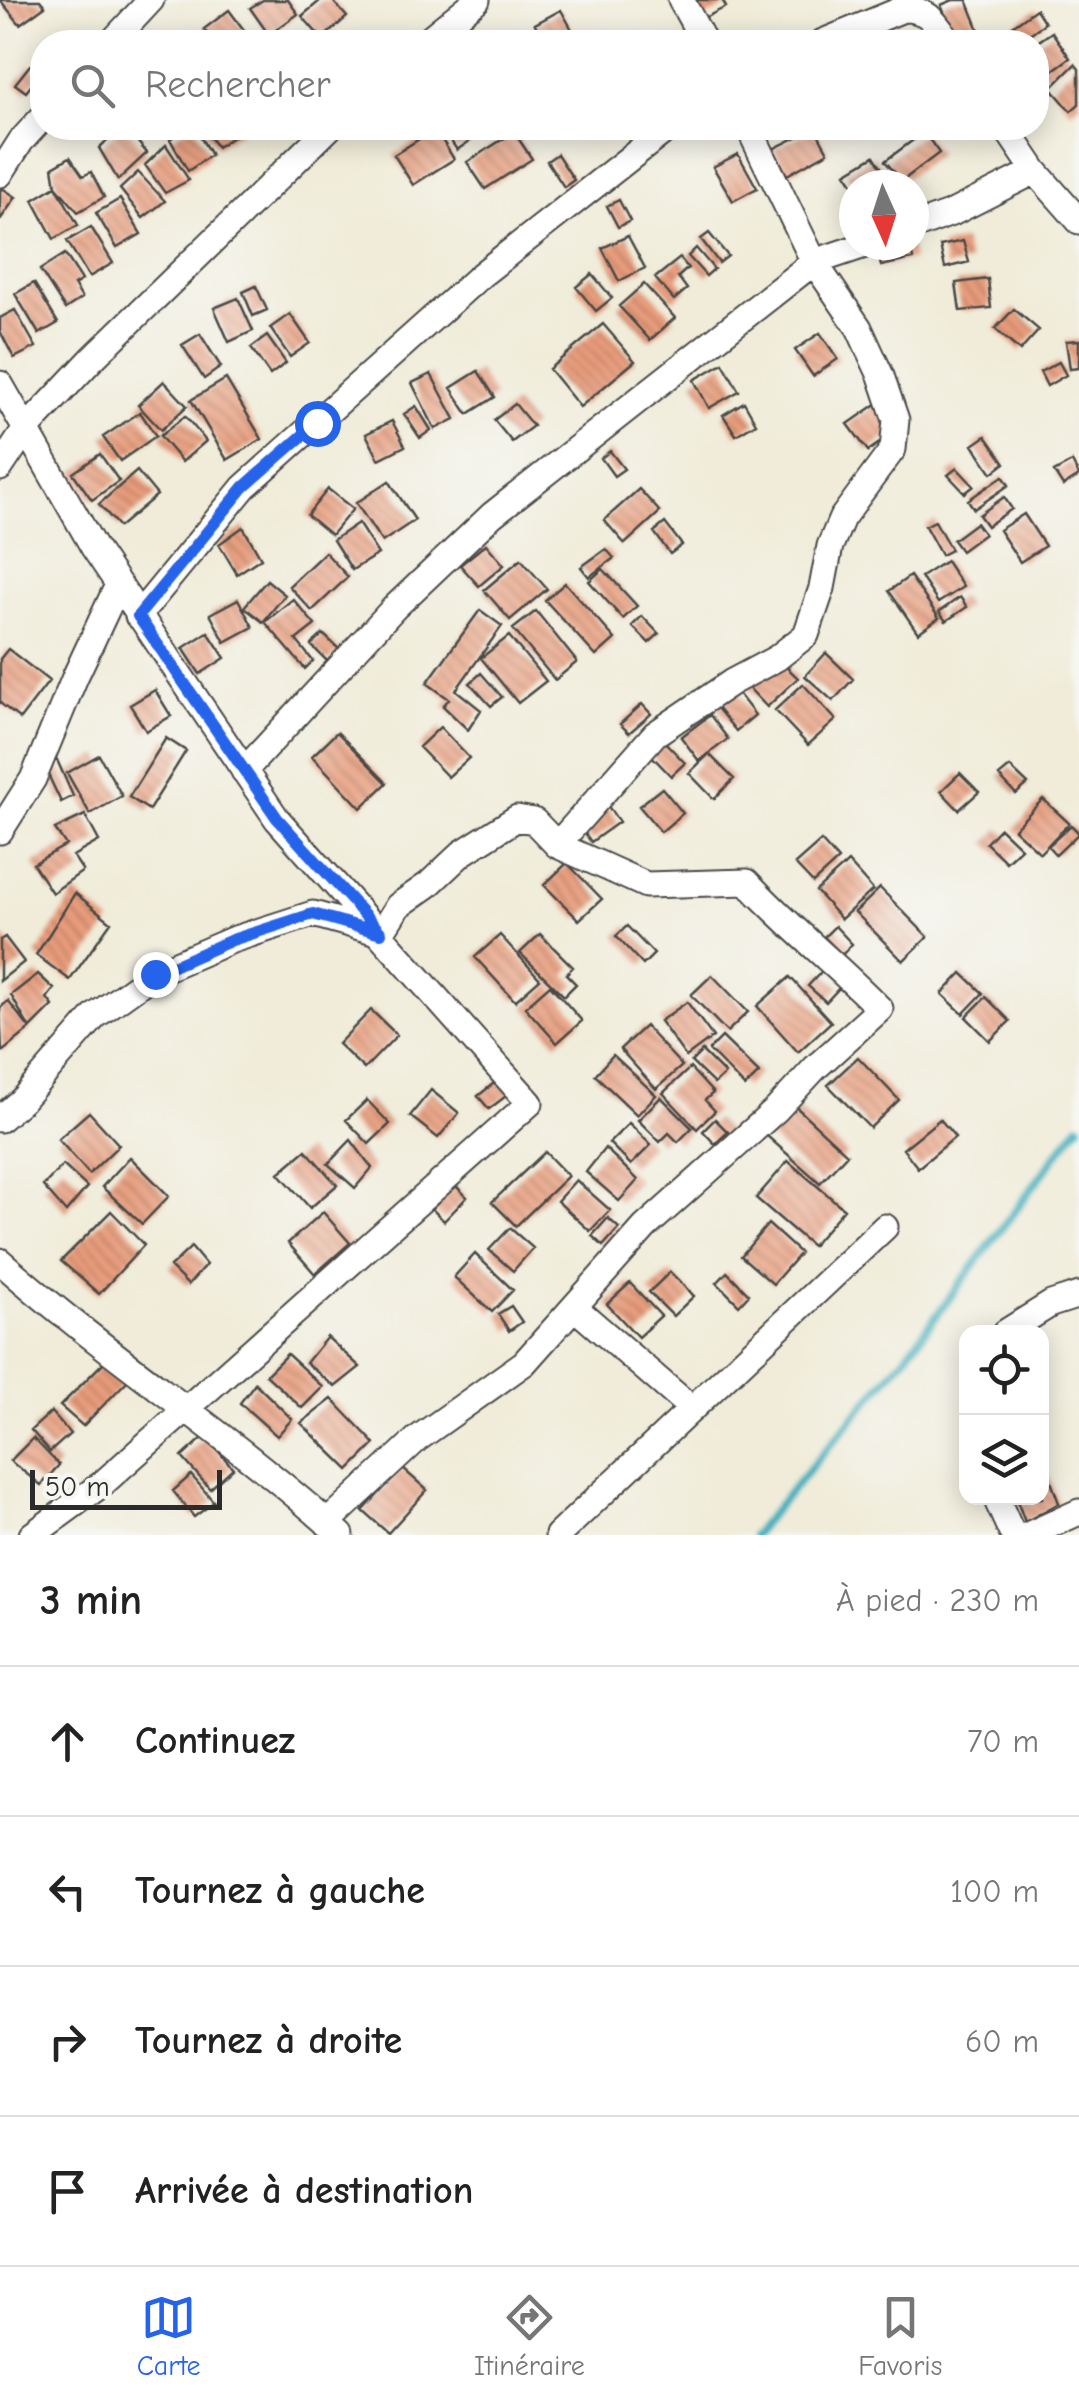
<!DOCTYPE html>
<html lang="fr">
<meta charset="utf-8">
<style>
body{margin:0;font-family:"Comic Neue",sans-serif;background:#f2f2f2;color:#222}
.controls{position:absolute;right:30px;bottom:30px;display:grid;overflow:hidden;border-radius:20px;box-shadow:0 5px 25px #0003}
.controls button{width:90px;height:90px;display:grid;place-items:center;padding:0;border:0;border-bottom:2px solid #e0e0e0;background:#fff;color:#222;font:50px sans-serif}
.compass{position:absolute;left:839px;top:170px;width:90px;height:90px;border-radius:50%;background:#fff;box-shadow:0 5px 25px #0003;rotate:177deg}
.scale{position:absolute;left:30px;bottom:25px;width:192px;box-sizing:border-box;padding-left:10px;border:5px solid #2b2b2b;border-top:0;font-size:28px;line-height:35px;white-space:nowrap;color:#2b2b2b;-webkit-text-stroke:8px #f6f6f2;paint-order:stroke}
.stop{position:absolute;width:30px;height:30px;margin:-22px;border:8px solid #2563eb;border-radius:50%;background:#fff}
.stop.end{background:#2563eb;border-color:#fff;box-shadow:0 2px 10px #0008}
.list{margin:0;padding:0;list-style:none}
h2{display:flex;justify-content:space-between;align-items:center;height:130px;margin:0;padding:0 40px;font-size:42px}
h2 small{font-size:32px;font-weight:400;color:#767676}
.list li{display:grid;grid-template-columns:65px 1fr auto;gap:30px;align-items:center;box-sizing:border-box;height:150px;padding:0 40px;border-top:2px solid #e0e0e0}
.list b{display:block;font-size:38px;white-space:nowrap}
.list em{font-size:32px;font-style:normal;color:#767676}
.icon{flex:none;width:55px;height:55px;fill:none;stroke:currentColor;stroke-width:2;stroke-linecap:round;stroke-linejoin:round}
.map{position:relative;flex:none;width:1079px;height:1535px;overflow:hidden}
.search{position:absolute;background:#fff;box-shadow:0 5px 25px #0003;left:30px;right:30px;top:30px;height:110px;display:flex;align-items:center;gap:25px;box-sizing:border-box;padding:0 35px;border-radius:40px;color:#767676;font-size:38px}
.sheet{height:730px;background:#fff}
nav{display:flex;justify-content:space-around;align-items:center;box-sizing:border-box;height:140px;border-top:2px solid #e0e0e0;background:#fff;font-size:28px;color:#767676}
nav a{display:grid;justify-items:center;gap:5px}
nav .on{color:#2563eb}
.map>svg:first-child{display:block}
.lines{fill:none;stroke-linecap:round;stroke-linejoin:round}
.stream{stroke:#41afbe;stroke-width:8}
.building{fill:url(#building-back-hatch)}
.street-casing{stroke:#494845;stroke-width:29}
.street{stroke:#fff;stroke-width:25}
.route{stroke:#2563eb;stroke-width:12}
</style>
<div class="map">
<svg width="1079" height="1535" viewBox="0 0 1079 1535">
<defs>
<pattern id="building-back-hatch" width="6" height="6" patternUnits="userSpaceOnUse" patternTransform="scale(2.5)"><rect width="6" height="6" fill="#e89c7b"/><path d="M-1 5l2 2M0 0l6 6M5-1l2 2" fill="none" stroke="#bc7f65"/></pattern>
</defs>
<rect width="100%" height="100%" fill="#f6f6f2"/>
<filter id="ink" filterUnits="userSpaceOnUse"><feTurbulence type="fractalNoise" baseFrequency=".01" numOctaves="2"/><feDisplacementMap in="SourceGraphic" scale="20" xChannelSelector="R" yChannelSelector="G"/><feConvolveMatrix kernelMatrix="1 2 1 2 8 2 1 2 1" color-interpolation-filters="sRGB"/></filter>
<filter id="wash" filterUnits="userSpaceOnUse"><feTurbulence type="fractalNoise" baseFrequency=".0048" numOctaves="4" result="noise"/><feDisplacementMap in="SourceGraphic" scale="40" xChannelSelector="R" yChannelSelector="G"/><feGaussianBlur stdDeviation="2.25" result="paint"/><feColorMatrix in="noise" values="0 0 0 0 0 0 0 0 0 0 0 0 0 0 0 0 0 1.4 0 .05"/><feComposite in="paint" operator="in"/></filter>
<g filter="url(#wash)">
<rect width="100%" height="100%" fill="#f0ecd9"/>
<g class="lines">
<path class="stream" d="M753,1535L907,1355L1079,1125"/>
</g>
<g id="blocks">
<path class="building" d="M0,0H40L45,6L20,24Z
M263,0H288L298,14L269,35L250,8Z
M321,0H332L347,17L322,39L302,16Z
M690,0H722L726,7L700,20Z
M953,0H967L981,35L956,42L941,5Z
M1036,9L1045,23L1021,40L1011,27Z
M229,10L253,42H212L204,29Z
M561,10L579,42H545L535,24Z
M1052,32L1070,58L1046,75L1036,62V43Z
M1075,64L1079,69V104L1071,111L1051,88Z
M30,65L41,73L26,92L15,84Z
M120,128H126L147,153L118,180L99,148Z
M185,128H195L211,155L188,171L170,139Z
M203,128H246L217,147Z
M442,128H471L477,136L457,150Z
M815,128L828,152L787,175L773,149Z
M435,129L454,159L413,185L394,155Z
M514,132L532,159L485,189L467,162Z
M924,132L939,153L902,181L885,161Z
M166,145L189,180L165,193L145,165Z
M557,154L574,180L564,187L547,161Z
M738,154L757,188L733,201L713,167Z
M874,156L889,180L881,185H854L846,173Z
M70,157L83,176L91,172L104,197L78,212L56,186L53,167Z
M138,172L165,201L143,218L120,189Z
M56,186L78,225L54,239L33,200Z
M2,188L16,197L0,220V191Z
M120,199L141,234L117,248L96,213Z
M619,200L630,221L618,227L607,206Z
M91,227L113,263L89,277L67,241Z
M709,233L728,256L719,263L701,239Z
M628,236L645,268L619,281L602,248Z
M963,241L969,262L945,268L940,246Z
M910,245L913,259L881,266L876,247Z
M696,248L714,269L706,276L688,256Z
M65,254L82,280L74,285L82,298L65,309L40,270Z
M680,258L688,268L678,277L687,289L674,300L655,278Z
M592,274L612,298L596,311L576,287Z
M988,279L991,308L960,311L956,283Z
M34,283L58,323L39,334L15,294Z
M644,284L675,318L650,340L619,306Z
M256,286L267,310L253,316L243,292Z
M238,298L253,331L229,342L214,308Z
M1014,309L1039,330L1020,351L995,329Z
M15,310L36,347L14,358L0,331V318Z
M290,314L310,343L290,357L270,328Z
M603,324L635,361L580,407L549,369Z
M820,333L838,359L813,376L795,350Z
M200,334L221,367L204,379L182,345Z
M267,336L286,363L270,375L251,348Z
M1079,340V368L1070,369L1066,341Z
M1059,362L1066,375L1047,386L1040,372Z
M723,363L739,391L709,408L694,380Z
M478,371L495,397L468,414L451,388Z
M431,374L455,419L435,429L412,383Z
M226,379L262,439L227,460L191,400Z
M164,381L187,406L161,430L138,405Z
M888,396L908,423L868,451L848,424Z
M744,402L756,423L736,435L723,415Z
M515,404L533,426L512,442L494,420Z
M416,406L431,430L420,438L404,414Z
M140,412L156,436L120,461L103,437Z
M185,416L206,441L182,462L160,436Z
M392,421L405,446L379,459L366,434Z
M986,436L1005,463L992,473L973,445Z
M610,451L624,469L614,476L601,458Z
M100,454L119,481L92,500L73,473Z
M1072,462L1079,476L1063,486L1054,472Z
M957,468L974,486L965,493L948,475Z
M137,471L157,495L119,527L99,504Z
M1003,476L1009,485L974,509L968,500Z
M389,481L415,520L382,542L356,503Z
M328,489L353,509L331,535L307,515Z
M639,489L660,512L625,544L604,520Z
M1004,497L1012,509L987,526L979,515Z
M1024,514L1045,546L1020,562L999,530Z
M935,521L951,550L941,555L925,526Z
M358,523L378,554L352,570L333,540Z
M665,523L682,545L670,554L654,532Z
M976,523L984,534L961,551L953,540Z
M243,527L261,558L237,574L219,544Z
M486,544L504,565L479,586L460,565Z
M606,549L614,558L589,577L581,567Z
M325,552L348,577L312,611L289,586Z
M521,559L547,589L510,620L484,590Z
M946,561L963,587L938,603L921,577Z
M603,569L637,606L623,619L589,581Z
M910,576L939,618L918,633L889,591Z
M267,580L285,595L263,622L244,607Z
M565,583L615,639L596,656L545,600Z
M960,597L967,607L946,621L939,612Z
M238,599L253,627L225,642L210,614Z
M293,599L315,625L296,640L313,661L305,669L265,622Z
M480,610L502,626L456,690L481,710L468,730L443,706L449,699L427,683Z
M536,611L577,662L555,680L513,629Z
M642,616L659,634L649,643L632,626Z
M208,632L225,658L200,674L183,648Z
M323,634L340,650L328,662L311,645Z
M509,636L546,681L518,703L481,658Z
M8,649L49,681L20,719L0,703V659Z
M826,653L853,679L833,701L805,676Z
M777,658L798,678L767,707L748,687Z
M481,673L502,697L491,706L470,683Z
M803,684L836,720L808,745L775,710Z
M155,690L171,716L146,731L130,705Z
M737,692L755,715L736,731L717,708Z
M642,704L651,714L629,733L620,724Z
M710,715L728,739L699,761L681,737Z
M440,727L469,758L448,777L419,747Z
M337,732L387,783L361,808L312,756Z
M660,737L685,763L671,776L646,750Z
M166,738L186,751L149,810L129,797Z
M709,754L734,779L714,799L689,773Z
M99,755L122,796L90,814L67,773Z
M57,760L73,796L61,802L44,766Z
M1010,767L1028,784L1016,794L999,776Z
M960,773L979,792L959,810L941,791Z
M662,788L683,813L661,832L639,806Z
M600,795L619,822L591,842L572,815Z
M1043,799L1069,823L1040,853L1014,829Z
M85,815L99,841L73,856L83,871L52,893L33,864L66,845L55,829Z
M1071,825L1079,833L1056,855L1048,846Z
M1000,828L1021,848L1006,862L986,843Z
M821,841L838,860L813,883L795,864Z
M848,862L873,890L841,919L816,891Z
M567,863L602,899L579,920L544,885Z
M880,888L928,937L903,961L855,912Z
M75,893L111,922L70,980L36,955Z
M627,926L654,954L643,965L616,936Z
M835,926L852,944L842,955L824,937Z
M540,934L573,967L566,974L576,984L564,996L520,953Z
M500,935L540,979L515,1001L475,957Z
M5,937L24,962L0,981V940Z
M822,971L840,987L826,1002L808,986Z
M962,973L983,993L963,1014L942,994Z
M38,974L54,989L47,998L53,1006L30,1029L11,995Z
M712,975L748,1012L727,1032L691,995Z
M790,977L831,1022L798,1052L757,1006Z
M550,985L582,1021L557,1043L525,1007Z
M986,997L1010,1021L990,1041L966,1017Z
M8,1001L30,1029L2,1052L0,1008Z
M687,1002L713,1037L686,1057L660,1021Z
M371,1010L397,1035L364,1069L338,1044Z
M645,1026L682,1066L656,1089L620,1049Z
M722,1037L759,1073L745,1087L709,1050Z
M702,1051L725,1074L714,1084L691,1062Z
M613,1055L656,1095L637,1115L595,1075Z
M858,1057L899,1100L870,1128L828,1085Z
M690,1068L713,1093L705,1100L715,1111L697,1129L663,1093Z
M499,1079L510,1093L489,1109L478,1096Z
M431,1090L459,1113L438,1138L410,1116Z
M661,1097L692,1128L678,1142L669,1133L660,1142L638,1120Z
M367,1100L390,1124L369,1144L346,1120Z
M795,1106L847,1154L820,1183L767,1136Z
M89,1112L119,1145L89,1174L58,1139Z
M715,1119L728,1132L715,1144L703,1131Z
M940,1119L955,1137L918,1168L903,1149Z
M629,1123L651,1145L631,1165L609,1143Z
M351,1140L372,1168L355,1188L328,1164Z
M605,1148L638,1180L619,1201L586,1172Z
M306,1150L337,1185L310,1208L279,1173Z
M545,1152L568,1176L516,1226L492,1202Z
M130,1157L169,1196L142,1224L102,1187Z
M788,1161L844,1209L812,1246L756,1198Z
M63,1165L87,1187L66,1212L43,1186Z
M576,1180L610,1210L590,1231L557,1201Z
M455,1185L467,1197L444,1221L432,1209Z
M111,1211L144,1245L99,1294L61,1261Z
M323,1212L350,1243L315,1274L288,1243Z
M608,1218L619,1228L603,1246L592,1236Z
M768,1224L800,1253L773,1284L741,1256Z
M510,1228L533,1248L513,1271L489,1250Z
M191,1247L206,1265L188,1285L170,1267Z
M475,1254L513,1290L492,1312L454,1277Z
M670,1272L694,1296L673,1316L649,1292Z
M727,1272L749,1294L739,1305L717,1283Z
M630,1283L661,1316L638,1337L607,1304Z
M511,1306L522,1322L509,1331L498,1314Z
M327,1337L360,1367L335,1387L306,1363Z
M287,1354L323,1387L302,1408L266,1375Z
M105,1361L129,1379L83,1426L60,1406Z
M255,1383L292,1419L277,1436L240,1403Z
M332,1399L375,1444L349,1470L301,1423Z
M51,1412L70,1434L50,1452L31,1430Z
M205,1436L233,1468L210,1489L182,1457Z
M33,1438L59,1465L41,1485L10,1461Z
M1042,1457L1059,1503L1025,1522L1016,1498H1042Z
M402,1468L427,1490L388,1533L363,1511Z
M191,1475L214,1502L194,1517L173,1491Z"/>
</g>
</g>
<g filter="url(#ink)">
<use href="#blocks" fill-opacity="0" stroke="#494845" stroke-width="2.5"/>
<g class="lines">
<g class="street-casing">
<path id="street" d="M681,0L704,42
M112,42L151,0
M425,42L477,0
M823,42L903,9C929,9 935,22 949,42
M1006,128L1035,171L1079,221
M0,174L21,141L42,118
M914,227L954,212L1035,171
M0,384L94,548L277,819L530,1103L102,1484L32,1535
M0,468L26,429L92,359L329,128
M138,616L244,487L481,275L668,128
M244,771L394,608L492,515L814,262L865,245
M0,831L33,779L75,677L118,585
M557,845L655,734L732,682L777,658L806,635L822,588L830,546L842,518L893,449L896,420L881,376L859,328L814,262L749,128
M0,1119L22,1100L95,1016L155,973L232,940L313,914L381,933
M0,1261C109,1358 233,1437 341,1535
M574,1307L692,1409
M1006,1332L1051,1304L1079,1295
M996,1498L1011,1531L1016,1535
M327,1523L417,1439L524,1363L645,1227L776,1110L815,1068L880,1009C837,965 789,927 747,882L646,885L557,845L534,821L517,818L462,853L428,885L398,906L381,933
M558,1535L885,1227
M1028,1535L1079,1512"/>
</g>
<use href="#street" class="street"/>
</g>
</g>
<g class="lines" filter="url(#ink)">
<path class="route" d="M155,974L232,940L313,914L381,933L277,818L138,616L244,487L317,423"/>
</g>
</svg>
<div class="controls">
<button><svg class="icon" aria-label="locate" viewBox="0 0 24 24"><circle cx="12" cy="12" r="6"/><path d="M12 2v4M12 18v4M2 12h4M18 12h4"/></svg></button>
<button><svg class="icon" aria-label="layers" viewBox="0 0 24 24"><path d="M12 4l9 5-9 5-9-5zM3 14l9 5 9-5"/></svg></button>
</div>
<svg class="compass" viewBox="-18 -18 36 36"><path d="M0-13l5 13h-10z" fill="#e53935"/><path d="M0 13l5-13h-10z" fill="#767676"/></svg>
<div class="scale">50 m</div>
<div class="stop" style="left:317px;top:423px"></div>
<div class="stop end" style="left:155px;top:974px"></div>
<div class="search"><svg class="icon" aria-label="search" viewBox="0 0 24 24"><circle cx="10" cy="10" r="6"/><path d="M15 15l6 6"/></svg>Rechercher</div>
</div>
<section class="sheet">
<h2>3 min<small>À pied · 230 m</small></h2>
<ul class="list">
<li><svg class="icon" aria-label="ahead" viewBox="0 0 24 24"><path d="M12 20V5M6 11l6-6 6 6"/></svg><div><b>Continuez</b></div><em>70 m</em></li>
<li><svg class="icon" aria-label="left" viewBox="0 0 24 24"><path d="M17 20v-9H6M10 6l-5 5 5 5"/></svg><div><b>Tournez à gauche</b></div><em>100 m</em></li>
<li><svg class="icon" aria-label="right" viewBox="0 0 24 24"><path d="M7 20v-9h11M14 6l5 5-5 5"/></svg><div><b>Tournez à droite</b></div><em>60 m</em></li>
<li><svg class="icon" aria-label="arrive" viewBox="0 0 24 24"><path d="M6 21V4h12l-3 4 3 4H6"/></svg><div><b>Arrivée à destination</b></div></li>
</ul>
</section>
<nav>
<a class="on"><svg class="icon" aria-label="map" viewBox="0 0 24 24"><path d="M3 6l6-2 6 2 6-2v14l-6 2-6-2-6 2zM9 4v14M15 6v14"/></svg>Carte</a>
<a><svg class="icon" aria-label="directions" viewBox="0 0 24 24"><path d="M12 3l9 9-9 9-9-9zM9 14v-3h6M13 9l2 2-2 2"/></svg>Itinéraire</a>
<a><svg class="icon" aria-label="saved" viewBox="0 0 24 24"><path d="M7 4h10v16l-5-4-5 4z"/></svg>Favoris</a>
</nav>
